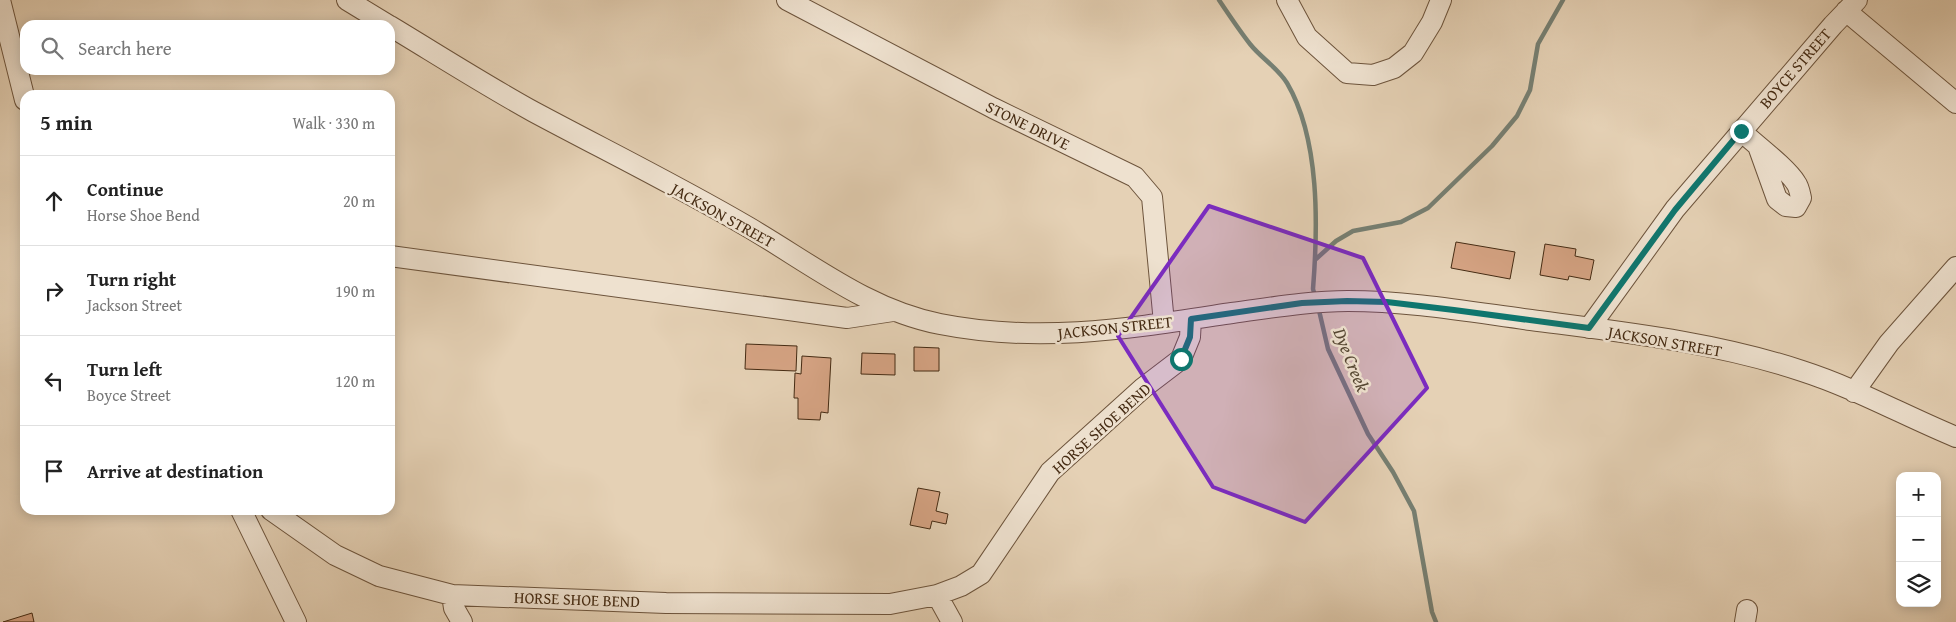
<!DOCTYPE html>
<meta charset="utf-8">
<style>
body{margin:0;font-family:"Gentium Book Plus",serif;background:#f6f6f6;color:#222}
.controls{position:absolute;right:15px;bottom:15px;display:grid;overflow:hidden;border-radius:10px;box-shadow:0 2px 12px #0003}
.controls button{width:45px;height:45px;display:grid;place-items:center;padding:0;border:0;border-bottom:1px solid #e0e0e0;background:#fff;color:#222;font:25px sans-serif}
.stop{position:absolute;width:15px;height:15px;margin:-11px;border:4px solid #0f766e;border-radius:50%;background:#fff}
.stop.end{background:#0f766e;border-color:#fff;box-shadow:0 1px 5px #0008}
.list{margin:0;padding:0;list-style:none}
h2{display:flex;justify-content:space-between;align-items:center;height:65px;margin:0;padding:0 20px;font-size:21px}
h2 small{font-size:16px;font-weight:400;color:#767676}
.list li{display:grid;grid-template-columns:32px 1fr auto;gap:15px;align-items:center;box-sizing:border-box;height:90px;padding:0 20px;border-top:1px solid #e0e0e0}
.list b{display:block;font-size:19px;white-space:nowrap}
.list p{margin:0;font-size:16px;white-space:nowrap;color:#767676}
.list em{font-size:16px;font-style:normal;color:#767676}
.icon{flex:none;width:28px;height:28px;fill:none;stroke:currentColor;stroke-width:2;stroke-linecap:round;stroke-linejoin:round}
.map{position:relative;flex:none;width:1956px;height:622px;overflow:hidden}
.search{position:absolute;background:#fff;box-shadow:0 2px 12px #0003;left:20px;top:20px;width:375px;height:55px;display:flex;align-items:center;gap:12px;box-sizing:border-box;padding:0 18px;border-radius:15px;color:#767676;font-size:19px}
.panel{position:absolute;background:#fff;box-shadow:0 2px 12px #0003;left:20px;top:90px;width:375px;height:425px;border-radius:15px}
.map>svg:first-child{display:block}
.lines{fill:none;stroke-linecap:round;stroke-linejoin:round}
.stream{stroke:#767f72;stroke-width:4.5}
.building{fill:#d5a383;stroke:#452b13}
.minor-casing{stroke:#6d543c;stroke-width:22}
.minor{stroke:#eee1cf;stroke-width:20}
.route{stroke:#0f766e;stroke-width:6}
.marked{fill:#7b2cbf;fill-opacity:0.2;stroke:#7b2cbf;stroke-width:4;stroke-linejoin:round}
.labels{text-anchor:middle;stroke-width:5;stroke-linejoin:round;paint-order:stroke}
.street-label{font-size:16px;fill:#452b13;stroke:#eee1cf}
.water-label{font-size:18px;font-style:italic;fill:#554733;stroke:#eee1cf}
</style>
<div class="map">
<svg width="1956" height="622" viewBox="0 0 1956 622">
<rect width="100%" height="100%" fill="#e5d1b5"/>
<filter id="stains"><feTurbulence type="fractalNoise" baseFrequency=".004" numOctaves="4"/><feColorMatrix values="0 0 0 0 .2 0 0 0 0 .09 0 0 0 0 .02 0 0 0 .5 -.17"/></filter>
<radialGradient id="worn" r=".72"><stop offset=".6" stop-color="#630" stop-opacity="0"/><stop offset="1" stop-color="#630" stop-opacity=".3"/></radialGradient>
<g class="lines">
<path class="stream" d="M1219,0C1229,15 1239,30 1250,44C1261,58 1278,68 1287,83C1320,139 1318,226 1313,289L1315,296
M1316,259L1336,241L1353,231L1401,222L1428,208L1492,146L1517,116L1530,90L1538,44L1563,0
M1318,306L1328,349L1368,434L1393,472L1414,511L1432,612L1436,622"/>
</g>
<path class="building" d="M1456,242L1515,252L1510,279L1451,268Z
M1545,244L1576,249L1575,256L1594,260L1590,280L1569,276L1568,280L1540,275Z
M746,344L797,346L796,371L745,369Z
M914,347L939,348V371H914Z
M862,353L895,354V375L861,374Z
M802,356L831,358L828,413L821,412L820,420L798,419V398H794L795,373L801,374Z
M918,488L940,492L936,511L948,514L946,524L932,521L930,529L910,525Z
M32,613L34,622H3Z"/>
<g class="lines">
<g class="minor-casing">
<path id="minor" d="M0,0L25,100
M347,0L388,25
M787,0L993,108L1135,177L1152,197L1164,323
M1287,0L1307,37L1347,73L1373,75L1394,68L1413,53L1432,22L1441,0
M1846,11L1956,103
M390,26C438,55 485,85 534,112C605,150 678,186 748,227C810,263 868,310 940,324C1041,344 1132,328 1232,313C1270,308 1309,301 1348,301C1409,301 1471,312 1531,320C1622,332 1715,342 1802,371C1855,388 1905,416 1956,437
M1741,131C1756,145 1786,167 1796,183C1799,187 1800,193 1801,198L1796,207L1786,206L1777,199L1758,146
M390,256L847,318L893,311
M1589,328L1675,209L1833,25L1857,0
M1854,392L1889,343L1956,267
M241,510L296,622
M271,510L335,555L379,576L452,595L666,603L890,604L937,595L961,586L981,574L1050,472L1143,388L1181,359L1190,337L1191,319
M452,595L454,608L462,622
M937,595L952,622
M1745,622L1747,610"/>
</g>
<use href="#minor" class="minor"/>
</g>
<g class="lines">
<path class="route" d="M1181,359L1190,337L1191,319L1302,303L1347,301L1387,302L1454,310L1589,328L1675,210L1741,131"/>
</g>
<path class="marked" d="M1209,206L1363,258L1427,388L1305,522L1213,487L1118,336Z"/>
<g class="labels">
<g class="street-label">
<text transform="translate(1795 68) rotate(-49)" y="6">BOYCE STREET</text>
<text transform="translate(1028 125) rotate(26)" y="6">STONE DRIVE</text>
<text transform="translate(723 215) rotate(29)" y="6">JACKSON STREET</text>
<text transform="translate(1115 327) rotate(-6)" y="6">JACKSON STREET</text>
<text transform="translate(1665 341) rotate(10)" y="6">JACKSON STREET</text>
<text transform="translate(1101 428) rotate(-42)" y="6">HORSE SHOE BEND</text>
<text transform="translate(577 599) rotate(2)" y="6">HORSE SHOE BEND</text>
</g>
<g class="water-label">
<text transform="translate(1351 360) rotate(68)" y="6">Dye Creek</text>
</g>
</g>
<rect width="100%" height="100%" filter="url(#stains)"/>
<rect width="100%" height="100%" fill="url(#worn)"/>
</svg>
<div class="controls">
<button>+</button>
<button>−</button>
<button><svg class="icon" aria-label="layers" viewBox="0 0 24 24"><path d="M12 4l9 5-9 5-9-5zM3 14l9 5 9-5"/></svg></button>
</div>
<div class="stop" style="left:1181px;top:359px"></div>
<div class="stop end" style="left:1741px;top:131px"></div>
<div class="search"><svg class="icon" aria-label="search" viewBox="0 0 24 24"><circle cx="10" cy="10" r="6"/><path d="M15 15l6 6"/></svg>Search here</div>
<section class="panel">
<h2>5 min<small>Walk · 330 m</small></h2>
<ul class="list">
<li><svg class="icon" aria-label="ahead" viewBox="0 0 24 24"><path d="M12 20V5M6 11l6-6 6 6"/></svg><div><b>Continue</b><p>Horse Shoe Bend</p></div><em>20 m</em></li>
<li><svg class="icon" aria-label="right" viewBox="0 0 24 24"><path d="M7 20v-9h11M14 6l5 5-5 5"/></svg><div><b>Turn right</b><p>Jackson Street</p></div><em>190 m</em></li>
<li><svg class="icon" aria-label="left" viewBox="0 0 24 24"><path d="M17 20v-9H6M10 6l-5 5 5 5"/></svg><div><b>Turn left</b><p>Boyce Street</p></div><em>120 m</em></li>
<li><svg class="icon" aria-label="arrive" viewBox="0 0 24 24"><path d="M6 21V4h12l-3 4 3 4H6"/></svg><div><b>Arrive at destination</b></div></li>
</ul>
</section>
</div>
